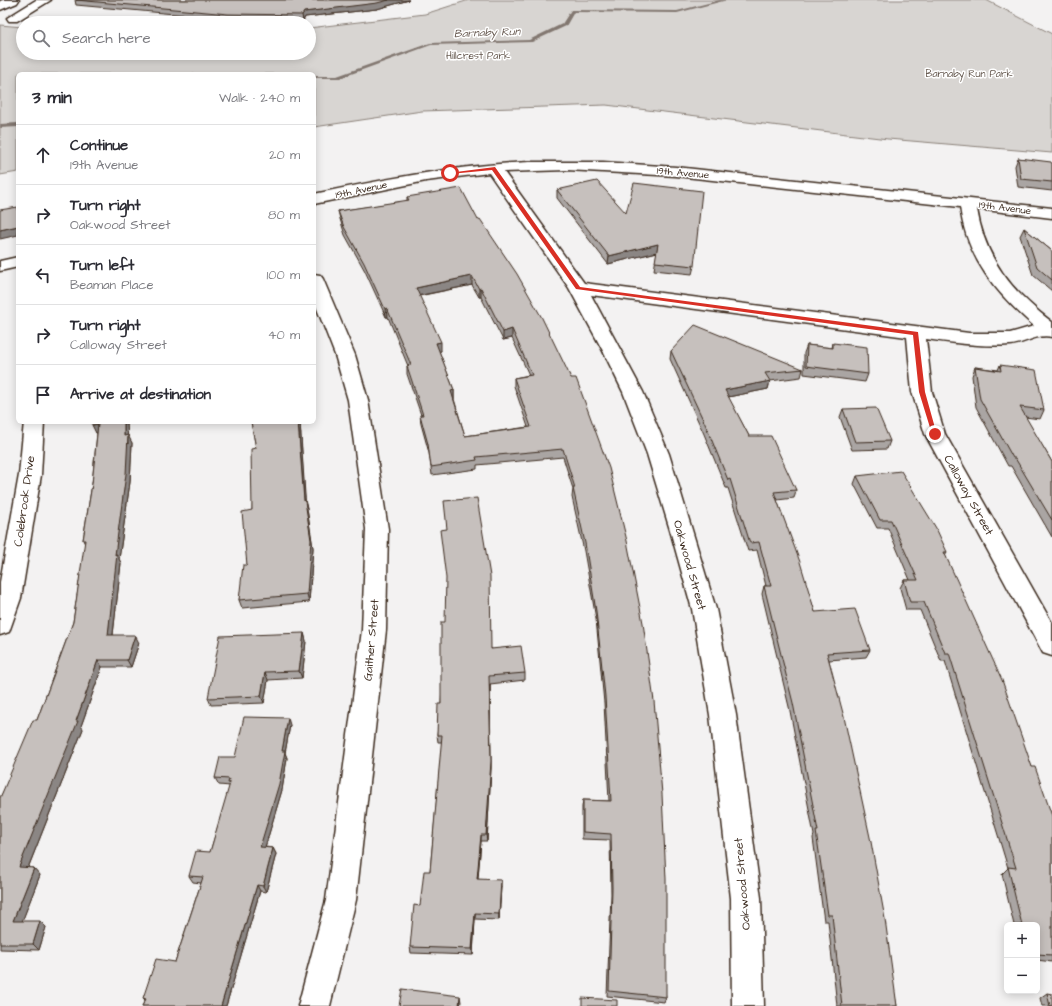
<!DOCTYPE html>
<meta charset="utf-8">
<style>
body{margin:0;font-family:"Architects Daughter",sans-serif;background:#f2f2f3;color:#2b2b33}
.controls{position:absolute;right:12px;bottom:12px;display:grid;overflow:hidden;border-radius:6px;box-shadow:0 2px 10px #0003}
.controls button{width:36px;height:36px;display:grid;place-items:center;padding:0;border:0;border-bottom:1px solid #e1e1e2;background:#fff;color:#2b2b33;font:20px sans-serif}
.stop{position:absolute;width:12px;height:12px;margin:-9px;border:3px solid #d93025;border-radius:50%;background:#fff}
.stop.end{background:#d93025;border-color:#fff;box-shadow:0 1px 4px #0008}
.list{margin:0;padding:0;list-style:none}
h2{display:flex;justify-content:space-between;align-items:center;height:52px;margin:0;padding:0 16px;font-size:17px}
h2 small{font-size:13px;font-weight:400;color:#7c7c81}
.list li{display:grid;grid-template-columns:26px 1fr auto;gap:12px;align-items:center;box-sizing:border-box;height:60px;padding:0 16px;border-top:1px solid #e1e1e2}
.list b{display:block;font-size:15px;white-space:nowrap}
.list p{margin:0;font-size:13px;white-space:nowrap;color:#7c7c81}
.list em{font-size:13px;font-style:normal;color:#7c7c81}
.icon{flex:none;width:22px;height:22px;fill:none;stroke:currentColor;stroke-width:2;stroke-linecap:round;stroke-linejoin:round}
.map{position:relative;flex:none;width:1052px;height:1006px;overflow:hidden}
.search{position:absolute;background:#fff;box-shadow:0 2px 10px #0003;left:16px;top:16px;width:300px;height:44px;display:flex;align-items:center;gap:10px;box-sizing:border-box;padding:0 14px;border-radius:22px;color:#7c7c81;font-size:15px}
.panel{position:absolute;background:#fff;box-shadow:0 2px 10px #0003;left:16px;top:72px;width:300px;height:352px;border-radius:6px}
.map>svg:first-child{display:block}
.green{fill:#d8d5d2;stroke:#8a8078}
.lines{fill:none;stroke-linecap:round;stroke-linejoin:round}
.stream{fill:#827770;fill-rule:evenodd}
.minor-casing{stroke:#3b2a1e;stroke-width:3}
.minor{fill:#fff;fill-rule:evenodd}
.wall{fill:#aaa5a3;stroke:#3b2a1e;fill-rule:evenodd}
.shaded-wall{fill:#8b8684;stroke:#3b2a1e}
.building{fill:#c6c0bd;stroke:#3b2a1e;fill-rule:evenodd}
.route{fill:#d93025}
.labels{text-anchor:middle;stroke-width:3;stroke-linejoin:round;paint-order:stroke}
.far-park-label{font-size:10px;fill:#62554b;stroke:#fff}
.far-street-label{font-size:10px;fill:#3b2a1e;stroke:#fff}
.far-water-label{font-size:11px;font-style:italic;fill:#65574e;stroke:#fff}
.street-label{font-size:12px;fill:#3b2a1e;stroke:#fff}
</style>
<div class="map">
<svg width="1052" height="1006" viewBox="0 0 1052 1006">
<rect width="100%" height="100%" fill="#f3f2f2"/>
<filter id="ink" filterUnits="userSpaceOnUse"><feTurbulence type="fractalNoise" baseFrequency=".025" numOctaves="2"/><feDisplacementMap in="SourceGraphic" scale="8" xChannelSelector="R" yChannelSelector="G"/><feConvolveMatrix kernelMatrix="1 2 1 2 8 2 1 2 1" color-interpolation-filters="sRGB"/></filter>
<g filter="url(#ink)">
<path class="green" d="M469,0H986L1052,34V153L888,139L606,105L422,111L314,127V74H18V172L0,175V25L23,27V53H309V28L425,14Z"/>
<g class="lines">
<path class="stream" d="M720,0H727L677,13L574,12L566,26L532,42L431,45L340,78H314V76H337L430,43L529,40L562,24L571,10H573L677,11Z
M18,123V127L0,128V124Z"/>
<g class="minor-casing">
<path id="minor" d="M3,0H19L17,3L0,10V1Z
M36,0H51L17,21H9L7,18Z
M530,162H603L676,167L1052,208V218L977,209C985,259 1012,292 1052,322V337C1038,333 1024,344 1010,345C982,347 954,343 926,339L932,392L945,434L1052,623V656L1043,653L925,434L912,392L907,337L591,295L643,392L669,454L716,609L736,715L761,898L764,1006H732L731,898L710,715L692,609L670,530L647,454L623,392L603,351L569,288L489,173L426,181L314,204V194C386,179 457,165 530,162ZM567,170L676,176L960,207C967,259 996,293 1034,326L1010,333H969L584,283L504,172Z
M18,257V267L0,271V261Z
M314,274L320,275L323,279L355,355L368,400L388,529L386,630L356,900L330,1006H298L326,900L362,630L366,529L348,400L335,355L314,301Z
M24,422H44L41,475L21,598L9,632L0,635V582L19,475Z"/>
</g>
<use href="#minor" class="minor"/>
</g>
<path class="wall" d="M75,0H409L377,9L305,17L303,21L229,19L76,5Z
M1018,158L1052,164V191L1018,187L1015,166Z
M557,190L626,213L694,266L692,274L654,270L657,252L608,264L557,198Z
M407,197L478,220L571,378L666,997L664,1002L607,996L611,894L610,840L582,839V807L583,800L609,801L604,703L596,619L584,551L572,497L573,489L563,457L477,465V469L432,475L429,453L421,424L420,415H421L407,374V366H408L388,317H386L365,271L345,235L340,219L338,211L407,201ZM472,285L479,297H481L503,340L512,338L529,375L514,378V386L528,427L465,436L454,399V390L439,351H441L419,296Z
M1024,228L1052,251V291L1033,275L1020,236Z
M833,343L868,374L865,382L804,374V353L807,345L832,348Z
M671,351L803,369L801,377L770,381L768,389L728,397L749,436L796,490L794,498L777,500L815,612L870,650L866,657L829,660L897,1006H837L828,921H824L813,838L814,835L790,711L762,594L764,586H766L757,550L748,551L728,488H726L704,434L670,359Z
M1000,365L1044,410L1040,419L1025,417L1052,462V537L1011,466H1008L976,407L972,376L975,367L998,370Z
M843,409L890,441L887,449L852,450L840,417Z
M92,422H127V435L132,443L130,482L119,559L121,563L113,635L139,643L131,667H102L81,726L83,729L28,868H34L40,875L22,921L46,927L39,950L0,949V798L37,720L73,622L85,544L83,540L92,484L97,433H96Z
M251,422H300L305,501L307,509L313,548L309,602L242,608L239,600L247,565L252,510L256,448Z
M857,476L947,552L945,555L1052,816V962L1037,960V925H1014L1002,874L1008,868L945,661H941L920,610H906L900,588L904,580H910L888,528H877L854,484Z
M445,622L492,649L525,673V680L490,684L491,768L487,841H481L478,879L501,886L499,920L475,919L473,955L411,953L410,947L430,871L442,742H438L437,735L441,704Z
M304,633L306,641L302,678L268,680L264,703L211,705L208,698Z
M290,725L285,753L287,758L282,790L265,847L273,848L276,854L266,892L260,891L226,1006H142L145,1000L143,998L175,962L201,883L193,882L189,876L210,852L230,786L219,785L215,778L235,757Z
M1047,993L1052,1006H1042L1040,998Z"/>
<path class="shaded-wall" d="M389,0H409L377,9L305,17L303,21L302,15L304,12Z
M18,226V235L0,239V230Z
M658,244L657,252L608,264L609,256Z
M472,276V285L417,296L416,288Z
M481,288V297H479V289Z
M387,308L388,317H386L385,309Z
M512,329V338L503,340V332Z
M441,342V351L437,352L436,343Z
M770,381L768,389L723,398L725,390Z
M454,390V399H452L451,391Z
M124,422H127L128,444L124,436Z
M298,422H300L306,509L304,501Z
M98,424L101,432L96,433L92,425Z
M128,435L132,443L130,482L119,559L121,563L112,643L108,635L115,555Z
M305,501L307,509L313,548L309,602L307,594Z
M304,633L306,641L302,678L299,671Z
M135,635L139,643L131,667L127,660Z
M98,660L102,667L81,726L83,729L26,873L19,867L76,721Z
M265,672L268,680L264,703L261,696Z
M490,684L491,768L487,841L486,835Z
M288,718L290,725L285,753L287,758L282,790L263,854L260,847L282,751Z
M481,835V841L477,886V879Z
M273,848L276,854L266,892L263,886Z
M34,868L40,875L20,927L13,921Z
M501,880V886L499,920V914Z
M257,885L260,891L226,1006H221Z
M475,913V919L473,955L472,949Z
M40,921L46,927L39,950L33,944Z
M460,996L461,1002L460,1006H459Z"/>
<path class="building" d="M76,0H389L377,3L304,12L302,15L228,14Z
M1018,158L1051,162L1052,164V182L1021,179Z
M597,181L626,213L634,183L702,191L694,266L655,262L658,244L609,256L557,190Z
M461,188L478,220L480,219L517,274L542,318L571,378H576L609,468L627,541L643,623L654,701L662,794L666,879V997L609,991L612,888L611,834L583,832V800L611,801L605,696L596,611L585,543L573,488H575L563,449L476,457L477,460L431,467L428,444L420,415H423L407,366L411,365L387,308L385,309L364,263L344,227L338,211L409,200L407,197ZM472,276L479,289L481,288L503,332L512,329L532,375L514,378L531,427L465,436L451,391L454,390L436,343L441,342L416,288Z
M18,207V226L0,230V210Z
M1024,228L1052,251V280L1037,267Z
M695,325L803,369L765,373L770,381L725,390L749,436H771L796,490L774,492L800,562L815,612L855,609L870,650L827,653L844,717L871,842L885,919L897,1006H842L832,915H828L816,831H818L793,703L764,586H771L759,542L750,543L730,479L728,480L706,426L671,351Z
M833,343L867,347L868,374L806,366L807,345L833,348Z
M1000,365L1036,370L1044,410L1020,407L1052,462V520L1015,458H1013L980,399L975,367L1001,371Z
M876,408L890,441L855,442L843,409Z
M92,422H124V436L128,435L126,474L115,555L117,554L108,635H135L127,660H98L76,721H78L19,867L34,868L13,921H40L33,944H0V798L33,720H37L73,622L85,540H83L92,484L98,424L92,425Z
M251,422H298L304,501H305L311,540L307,594L239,600L243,565H247L242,512L252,510L251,449L256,448Z
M901,471L936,528L947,552H944L1002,680L1032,767H1035L1052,816V955L1037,954V925H1022L1008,867L1016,868L949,653H945L924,602H910L904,580H918L891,520H880L857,476Z
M477,498L490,576L491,649L521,646L525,673L489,676L491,761L486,835H481L477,879L501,880L499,914L475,913L472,949L410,947L414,905L420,906L424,871H430L442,735H437L438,704H441V622H445L446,578L440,530L447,529L444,501Z
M304,633L299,671L265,672L261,696L208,698L220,636Z
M244,717L288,718L282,751H285L279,784L260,847L273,848L263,886L257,885L221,1006H142L146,999L143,998L156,959L175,962L203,877L189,876L196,851L210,852L230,783H228L229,779L215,778L220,757H235Z
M402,989L460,996L459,1006H399Z
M1047,993L1052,994V1006H1050Z
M582,998L617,1000V1006H582Z"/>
</g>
<path class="route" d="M495,167L580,287L918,332L925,392L937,435L932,434L919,392L913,335L576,289L492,170L450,174L448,173Z"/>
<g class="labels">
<g class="far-park-label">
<text x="478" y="59">Hillcrest Park</text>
<text x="969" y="77">Barnaby Run Park</text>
</g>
<g class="far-street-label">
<text transform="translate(683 172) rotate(5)" y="4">19th Avenue</text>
<text transform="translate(361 189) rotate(-12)" y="4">19th Avenue</text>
<text transform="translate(1005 207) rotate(7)" y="4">19th Avenue</text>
</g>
<g class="far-water-label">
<text transform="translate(487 32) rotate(-2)" y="4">Barnaby Run</text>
</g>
<g class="street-label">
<text transform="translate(969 495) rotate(61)" y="4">Calloway Street</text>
<text transform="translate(24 501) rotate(-82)" y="4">Colebrook Drive</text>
<text transform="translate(690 565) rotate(74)" y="4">Oakwood Street</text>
<text transform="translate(371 640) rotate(-85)" y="4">Gaither Street</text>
<text transform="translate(742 884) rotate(-95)" y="4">Oakwood Street</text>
</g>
</g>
</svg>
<div class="controls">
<button>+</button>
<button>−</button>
</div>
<div class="stop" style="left:450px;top:173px"></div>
<div class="stop end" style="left:935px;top:434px"></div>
<div class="search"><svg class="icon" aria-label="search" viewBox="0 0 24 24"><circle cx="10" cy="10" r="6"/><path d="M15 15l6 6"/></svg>Search here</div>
<section class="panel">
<h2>3 min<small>Walk · 240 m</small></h2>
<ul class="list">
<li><svg class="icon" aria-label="ahead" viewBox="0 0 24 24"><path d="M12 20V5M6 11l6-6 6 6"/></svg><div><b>Continue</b><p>19th Avenue</p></div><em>20 m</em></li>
<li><svg class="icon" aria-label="right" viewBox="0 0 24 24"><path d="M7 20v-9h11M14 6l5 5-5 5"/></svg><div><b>Turn right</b><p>Oakwood Street</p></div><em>80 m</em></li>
<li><svg class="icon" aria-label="left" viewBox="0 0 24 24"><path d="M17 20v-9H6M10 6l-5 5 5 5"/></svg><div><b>Turn left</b><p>Beaman Place</p></div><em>100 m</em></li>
<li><svg class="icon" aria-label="right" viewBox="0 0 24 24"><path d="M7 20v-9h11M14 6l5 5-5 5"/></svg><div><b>Turn right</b><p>Calloway Street</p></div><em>40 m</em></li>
<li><svg class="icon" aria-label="arrive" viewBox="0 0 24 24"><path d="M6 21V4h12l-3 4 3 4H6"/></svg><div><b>Arrive at destination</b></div></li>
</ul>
</section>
</div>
